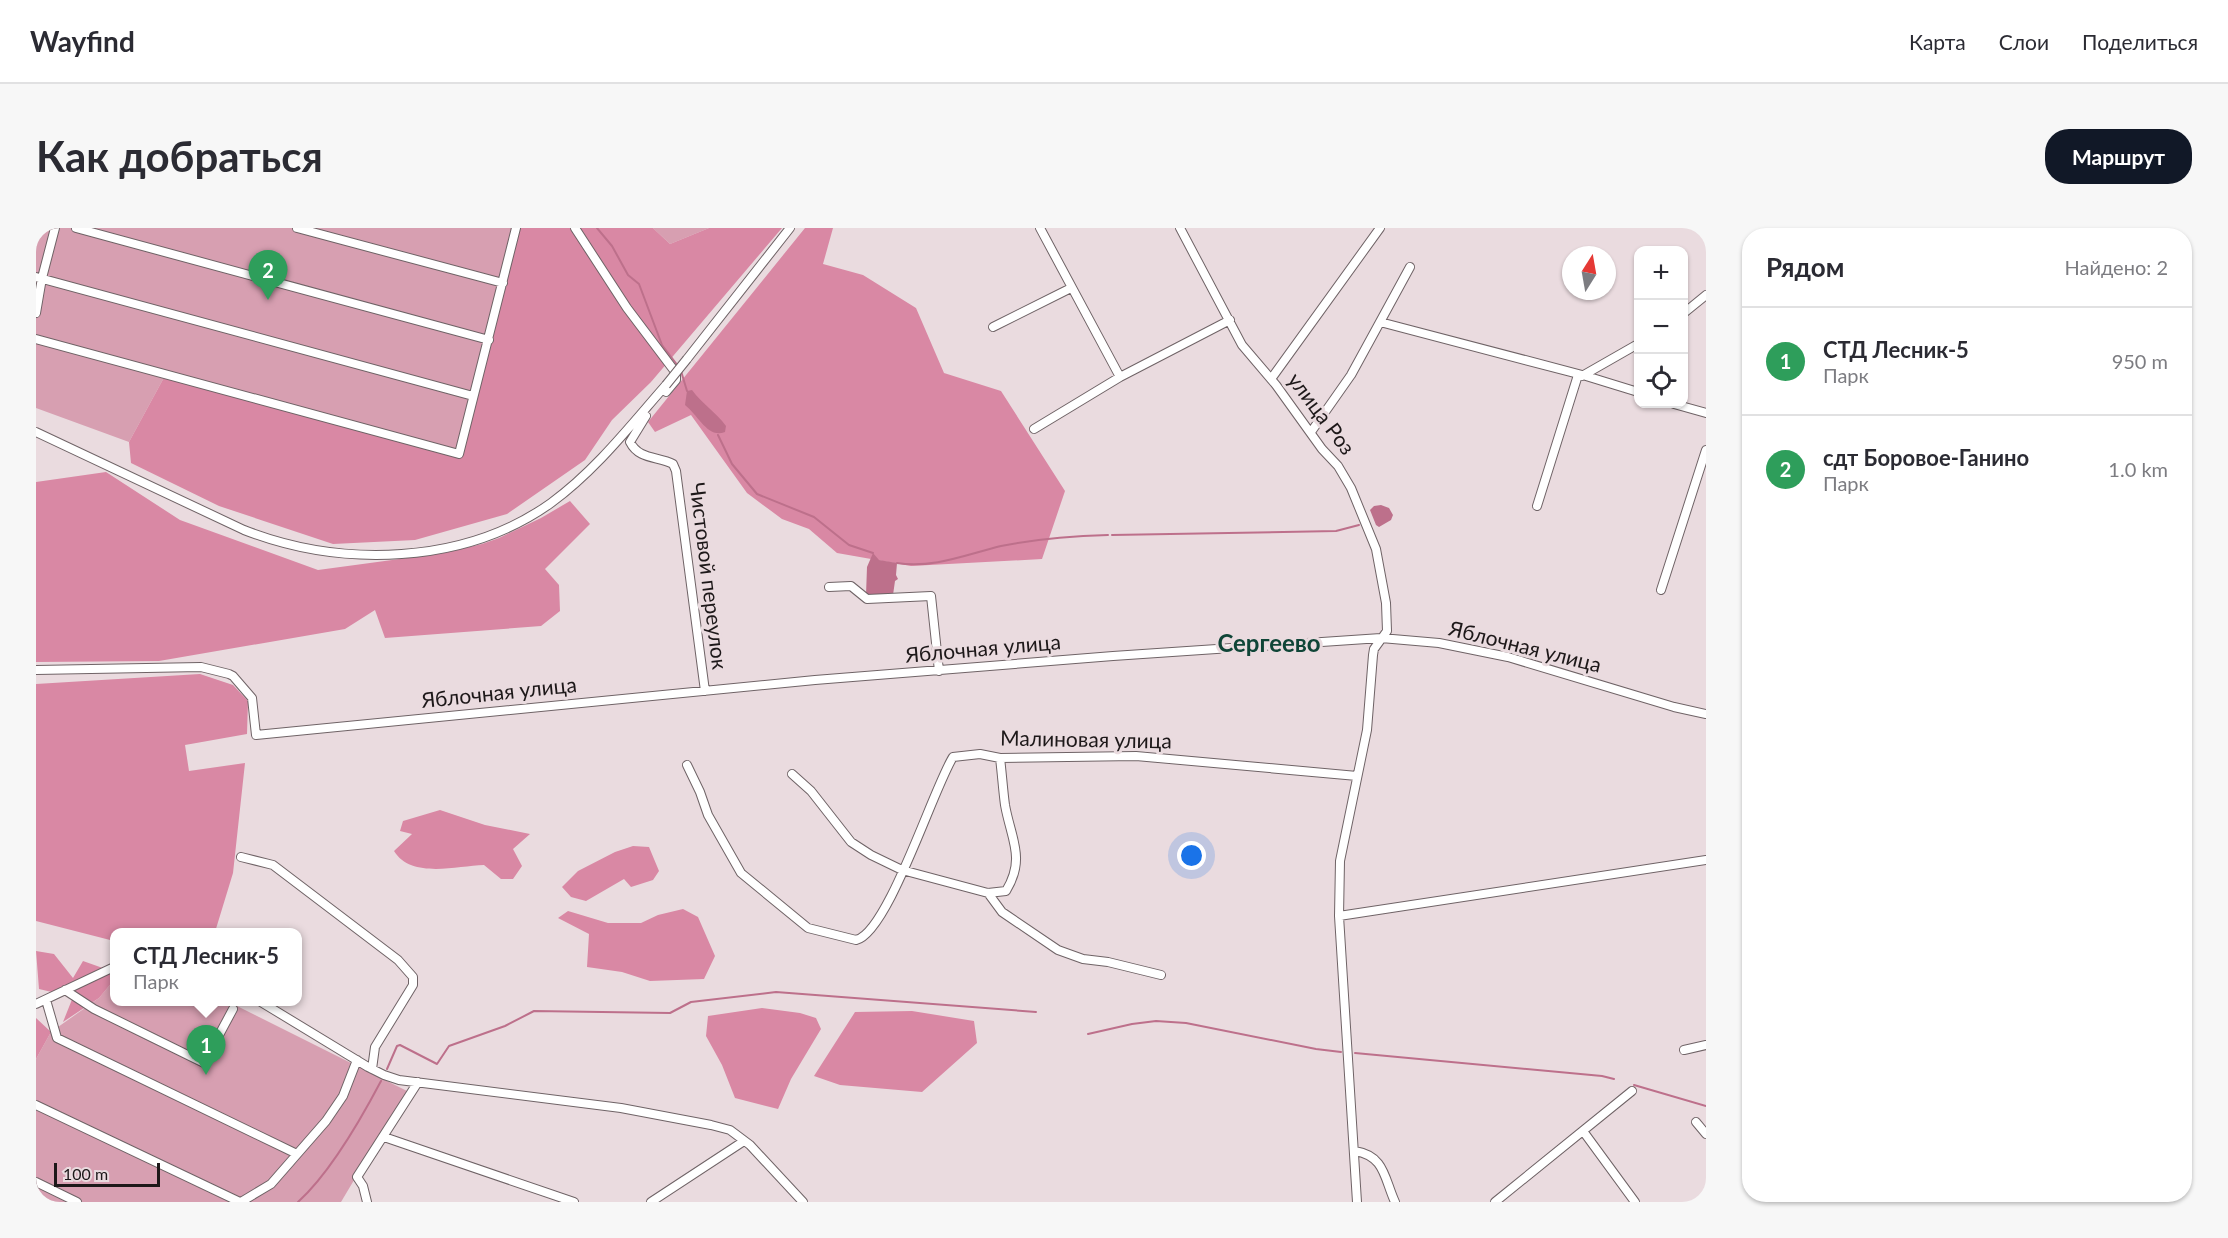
<!DOCTYPE html>
<html lang="ru">
<meta charset="utf-8">
<style>
body{margin:0;font-family:Lato,sans-serif;background:#f7f7f7;color:#2b2b33}
.controls{position:absolute;right:18px;top:18px;display:grid;overflow:hidden;border-radius:12px;box-shadow:0 2px 4px #0004}
.controls button{width:54px;height:54px;display:grid;place-items:center;padding:0;border:0;border-bottom:2px solid #e1e1e2;background:#fff;color:#2b2b33;font:30px sans-serif}
.compass{position:absolute;left:1526px;top:18px;width:54px;height:54px;border-radius:50%;background:#fff;box-shadow:0 2px 4px #0004;rotate:11deg}
.scale{position:absolute;left:18px;bottom:15px;width:106px;box-sizing:border-box;padding-left:6px;border:3px solid #1d1819;border-top:0;font-size:16px;line-height:21px;white-space:nowrap;color:#1d1819;-webkit-text-stroke:4px #eadbdf;paint-order:stroke}
.you{position:absolute;left:1156px;top:628px;width:21px;height:21px;margin:-15px;border:4px solid #fff;border-radius:50%;background:#1a73e8;box-shadow:0 0 0 9px #1a73e833}
.badge{display:grid;place-items:center;width:39px;height:39px;border-radius:50%;background:#111827;color:#fff;font-size:20px;font-weight:700}
.pin{position:absolute;translate:-50% -50px;filter:drop-shadow(0 2px 3px #0008)}
.pin::after{content:'';position:absolute;top:32px;width:21px;height:18px;background:inherit;clip-path:polygon(0 0,100% 0,50% 100%)}
.popup{position:absolute;left:74px;top:700px;width:192px;height:78px;box-sizing:border-box;display:grid;place-content:center;border-radius:12px;background:#fff;filter:drop-shadow(0 2px 4px #0005);font-size:20px;white-space:nowrap;color:#7c7c81}
.popup b{font-size:22px;color:#2b2b33}
.popup::after{content:'';position:absolute;left:50%;top:100%;margin-left:-12px;border:12px solid transparent;border-top-color:#fff}
.list{margin:0;padding:0;list-style:none}
h2{display:flex;justify-content:space-between;align-items:center;height:78px;margin:0;padding:0 24px;font-size:26px}
h2 small{font-size:20px;font-weight:400;color:#7c7c81}
.list li{display:grid;grid-template-columns:39px 1fr auto;gap:18px;align-items:center;box-sizing:border-box;height:108px;padding:0 24px;border-top:2px solid #e1e1e2}
.list b{display:block;font-size:22px;white-space:nowrap}
.list p{margin:0;font-size:20px;white-space:nowrap;color:#7c7c81}
.list em{font-size:20px;font-style:normal;color:#7c7c81}
.icon{flex:none;width:33px;height:33px;fill:none;stroke:currentColor;stroke-width:2;stroke-linecap:round;stroke-linejoin:round}
.map{position:relative;flex:none;width:1670px;height:974px;overflow:hidden;border-radius:24px}
header{display:flex;align-items:center;gap:36px;box-sizing:border-box;height:84px;padding:0 30px;background:#fff;border-bottom:2px solid #e1e1e2}
header strong{font-size:28px}
nav{display:flex;gap:33px;margin-inline-start:auto;font-size:21px}
.intro{display:flex;align-items:center;justify-content:space-between;box-sizing:border-box;height:144px;padding:0 36px}
h1{margin:0;font-size:42px}
.button{padding:15px 27px;border-radius:24px;background:#111827;color:#fff;font-size:21px;font-weight:700}
main{display:flex;gap:36px;padding:0 36px}
aside{flex:1;background:#fff;border-radius:24px;box-shadow:0 2px 4px #0004}
.map>svg:first-child{display:block}
.green{fill:#d79fb1}
.forest{fill:#d988a4}
.water{fill:#bd708b}
.lines{fill:none;stroke-linecap:round;stroke-linejoin:round}
.stream{stroke:#bd708b;stroke-width:2}
.street-casing{stroke:#6f6366;stroke-width:10}
.street{stroke:#fff;stroke-width:8}
.street-bridge-casing{stroke:#6f6366;stroke-width:10;stroke-linecap:butt}
.street-bridge{stroke:#fff;stroke-width:8}
.labels{text-anchor:middle;stroke-width:6;stroke-linejoin:round;paint-order:stroke}
.street-label{font-size:21px;fill:#1d1819;stroke:#eadbdf}
.quarter-label{font-size:24px;font-weight:bold;fill:#0f4537;stroke:#eadbdf}
</style>
<header>
<strong>Wayfind</strong>
<nav><a>Карта</a><a>Слои</a><a>Поделиться</a></nav>
</header>
<div class="intro"><h1>Как добраться</h1><a class="button">Маршрут</a></div>
<main>
<div class="map">
<svg width="1670" height="974" viewBox="0 0 1670 974">
<rect width="100%" height="100%" fill="#eadbdf"/>
<path class="green" d="M0,0H484L423,229L131,144L93,214L0,180Z
M617,0H673L634,16Z
M78,752V774H193L371,863L305,974H0V831L15,804L63,770Z"/>
<path class="forest" d="M484,0H617L634,16L673,0H746L615,154L576,192L549,232L471,286L379,312L297,316L183,278L95,235L93,214L131,144L423,229Z
M769,0H797L787,36L827,47L880,80L908,145L965,163L1029,263L1006,331L875,338L801,325L773,301L746,291L711,265L655,187L619,204L612,194Z
M70,244L144,292L282,342L408,325L446,316L463,310L505,290L534,273L554,296L509,341L523,357L524,383L505,398L349,410L339,382L309,401L123,433L0,434V254Z
M164,446L197,457L212,473L211,506L149,517L153,543L209,535L197,645L179,704H78V713L0,693V456Z
M404,582L449,597L494,606L477,621L486,638L477,651H465L448,637C420,638 375,651 358,623L376,606L364,603L367,593Z
M597,618L613,619L623,643L617,652L595,659L588,651L550,673L535,669L526,659L542,643L579,624Z
M647,681L662,689L679,728L668,751L614,753L586,744L551,739L553,706L522,690L532,683L572,695H605L622,687Z
M0,723L18,726L37,750L47,733L78,744V752L63,770L27,794L37,769L3,761Z
M726,780L764,785L780,790L785,801L755,851L742,881L699,870L686,837L670,808L672,788Z
M876,783L938,793L941,815L886,864L804,857L778,848L819,784Z
M0,790L15,804L0,831Z"/>
<path class="water" d="M656,162C666,176 680,184 690,198L689,204C672,211 663,188 649,177L651,163Z
M1345,277L1353,280L1357,287L1355,292L1343,299L1340,297L1334,282L1338,278Z
M837,325L843,332L861,335L860,347L862,351L859,353L857,367H830L831,339Z"/>
<g class="lines">
<path class="stream" d="M561,0L576,18L592,47L603,56L626,117L642,138
M645,143L651,163
M682,207L696,236L721,266L778,289L813,317L837,325
M1076,307L1300,303L1323,297
M861,335C896,341 932,326 965,318C1000,311 1036,308 1072,307
M1052,806L1096,796L1120,793L1150,795L1280,821L1305,824
M1319,825L1566,848L1578,851
M351,841L361,818L364,817L401,836L413,818L469,798L498,783L634,785L655,774L740,764L1000,784
M1598,857L1670,878
M262,974C294,945 325,891 345,853"/>
<g class="street-casing">
<path id="street" d="M40,0L453,112
M261,0L467,55
M539,0L591,80L640,145V152L630,164
M1004,0L1084,149
M1144,0L1206,117L1240,157L1286,221L1302,238L1315,260L1340,321L1350,375L1351,403L1338,421L1337,427L1331,502L1304,633L1303,688L1321,974
M0,49L437,168
M0,85L6,50L19,0
M1648,85L1670,67
M1344,94L1374,39
M957,99L1035,60
M0,111L423,226L480,0
M651,131L754,0
M1546,148L1602,116
M1235,151L1344,0
M1638,176L1670,185
M610,188L594,214C603,232 622,228 637,236L640,243L669,463
M998,201L1084,149L1194,92
M0,204L208,302C306,340 428,337 515,275C560,242 594,198 630,157
M1275,204L1315,147L1344,94L1550,148L1602,164
M1501,278L1542,147
M793,359L815,358L831,371L895,368L903,443
M1625,362L1670,222
M0,442L165,439L193,446L197,448L216,470L220,507L779,452L1077,428L1345,410L1403,415L1472,429L1638,479L1670,486
M651,537L664,564L672,587L705,645L772,700L820,712C852,705 897,561 917,529L944,526L964,530L1100,528L1321,548
M756,546L775,563L815,614L835,627L866,642L952,665L970,663C990,630 975,611 969,577C967,562 966,546 964,530
M205,629L237,637L362,732L377,749V757L339,819L336,841
M952,665L966,684L1022,722L1047,731L1072,734L1125,747
M1303,688L1670,632
M29,762L58,781L168,835L197,781
M10,772L21,810L261,926
M225,774L332,839L348,847L363,852L585,880L675,897L694,902L714,917L767,974
M0,776L78,739
M1648,822L1670,817
M0,877L204,974
M1660,894L1670,906
M1547,903L1599,974
M348,909L538,974
M1319,923C1349,928 1348,950 1359,974
M0,954L41,974
M205,974L235,956L290,893L307,868L321,832
M331,974L327,958L321,949L382,854
M615,974L708,913
M1459,974L1596,863"/>
</g>
<use href="#street" class="street"/>
<g class="street-bridge-casing">
<path id="street-bridge" d="M630,157L651,131"/>
</g>
<use href="#street-bridge" class="street-bridge"/>
</g>
<g class="labels">
<g class="street-label">
<text transform="translate(1285 186) rotate(53)" y="7">улица Роз</text>
<text transform="translate(672 348) rotate(83)" y="7">Чистовой переулок</text>
<text transform="translate(1489 419) rotate(14)" y="7">Яблочная улица</text>
<text transform="translate(947 421) rotate(-5)" y="7">Яблочная улица</text>
<text transform="translate(463 465) rotate(-6)" y="7">Яблочная улица</text>
<text transform="translate(1050 512) rotate(1)" y="7">Малиновая улица</text>
</g>
<g class="quarter-label">
<text x="1233" y="424">Сергеево</text>
</g>
</g>
</svg>
<div class="controls">
<button>+</button>
<button>−</button>
<button><svg class="icon" aria-label="locate" viewBox="0 0 24 24"><circle cx="12" cy="12" r="6"/><path d="M12 2v4M12 18v4M2 12h4M18 12h4"/></svg></button>
</div>
<svg class="compass" viewBox="-18 -18 36 36"><path d="M0-13l5 13h-10z" fill="#e53935"/><path d="M0 13l5-13h-10z" fill="#7c7c81"/></svg>
<div class="scale">100 m</div>
<div class="you"></div>
<div class="pin badge" style="left:170px;top:847px;background:#2e9e5b">1</div>
<div class="popup"><b>СТД Лесник-5</b>Парк</div>
<div class="pin badge" style="left:232px;top:72px;background:#2e9e5b">2</div>
</div>
<aside>
<h2>Рядом<small>Найдено: 2</small></h2>
<ul class="list">
<li><span class="badge" style="background:#2e9e5b">1</span><div><b>СТД Лесник-5</b><p>Парк</p></div><em>950 m</em></li>
<li><span class="badge" style="background:#2e9e5b">2</span><div><b>сдт Боровое-Ганино</b><p>Парк</p></div><em>1.0 km</em></li>
</ul>
</aside>
</main>
